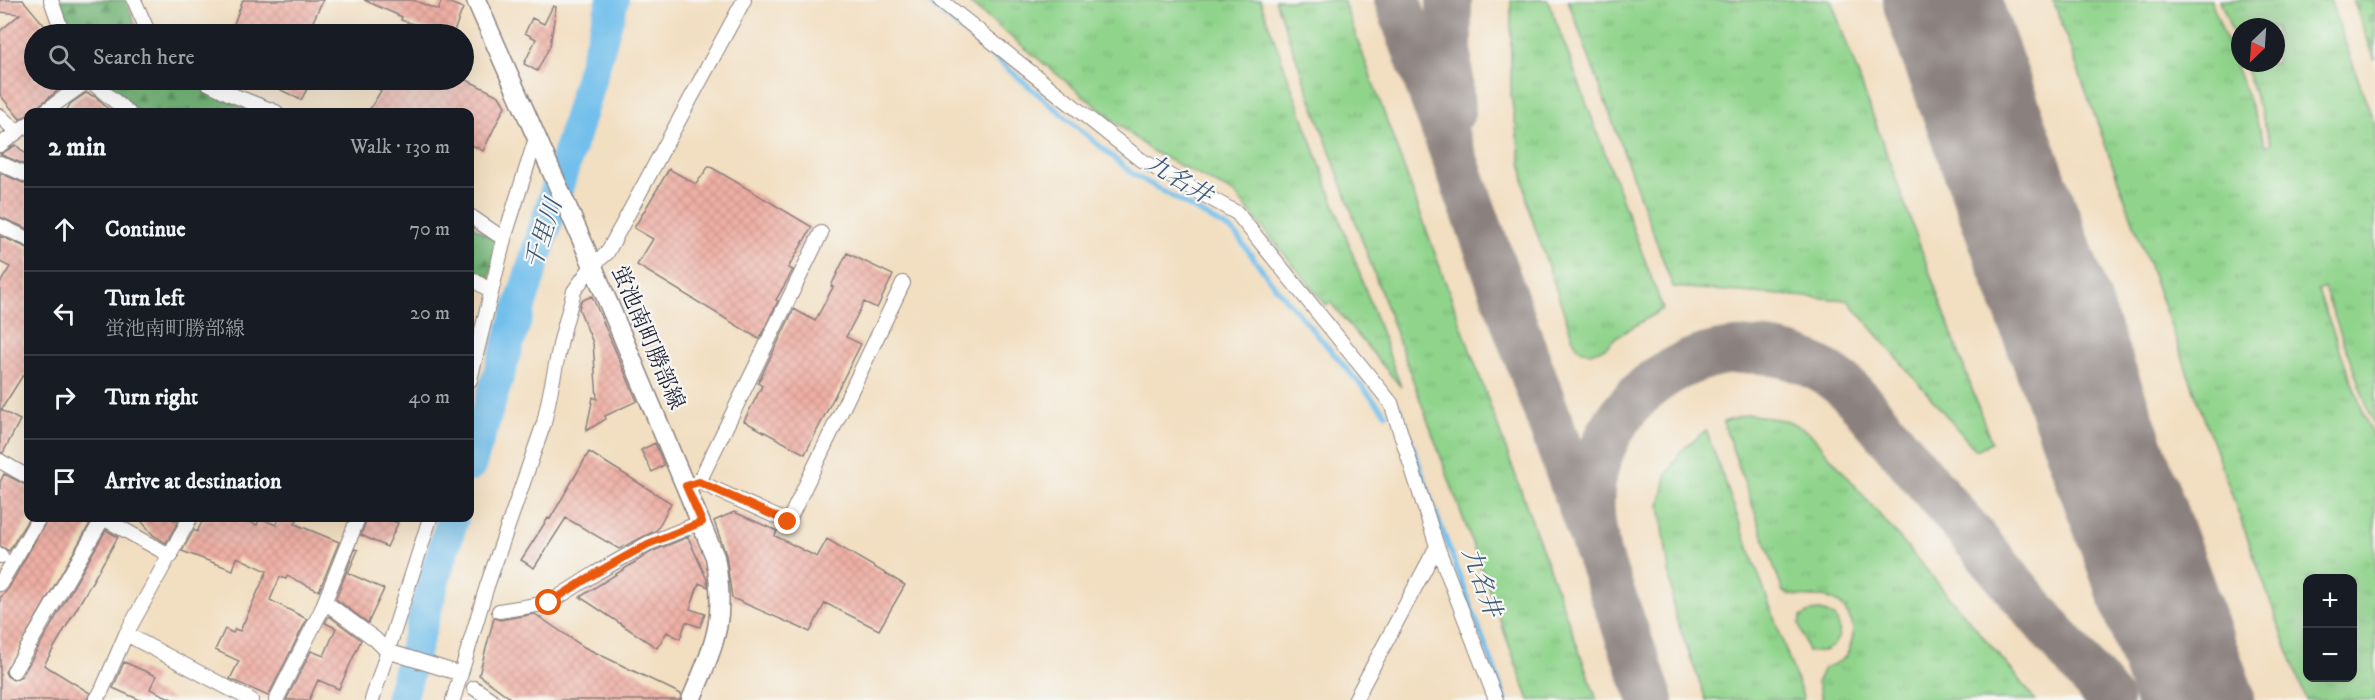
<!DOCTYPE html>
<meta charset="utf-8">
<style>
body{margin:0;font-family:"IM FELL DW Pica","Noto Serif JP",serif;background:#20242c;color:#f1f3f6}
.controls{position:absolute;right:18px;bottom:18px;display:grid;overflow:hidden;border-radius:12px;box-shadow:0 6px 24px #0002}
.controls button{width:54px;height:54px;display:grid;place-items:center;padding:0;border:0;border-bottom:2px solid #363941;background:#171b24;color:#f1f3f6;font:30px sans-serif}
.compass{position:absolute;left:2231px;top:18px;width:54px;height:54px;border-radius:50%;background:#171b24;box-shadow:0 6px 24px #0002;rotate:205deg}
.stop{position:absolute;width:18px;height:18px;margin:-14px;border:4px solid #ea580c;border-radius:50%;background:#fff}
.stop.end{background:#ea580c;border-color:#fff;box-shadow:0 2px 6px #0008}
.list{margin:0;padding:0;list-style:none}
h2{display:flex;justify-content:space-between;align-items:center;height:78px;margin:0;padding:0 24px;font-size:26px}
h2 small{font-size:20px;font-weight:400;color:#9ea1a6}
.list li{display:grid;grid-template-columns:39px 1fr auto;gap:18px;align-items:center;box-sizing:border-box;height:84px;padding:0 24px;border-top:2px solid #363941}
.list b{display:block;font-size:22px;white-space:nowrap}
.list p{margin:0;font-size:20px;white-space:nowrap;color:#9ea1a6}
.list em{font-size:20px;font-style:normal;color:#9ea1a6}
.icon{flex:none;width:33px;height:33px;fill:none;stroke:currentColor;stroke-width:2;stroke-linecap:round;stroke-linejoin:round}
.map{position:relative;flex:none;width:2375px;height:700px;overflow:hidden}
.search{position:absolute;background:#171b24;box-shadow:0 6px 24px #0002;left:24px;top:24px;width:450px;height:66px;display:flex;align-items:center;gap:15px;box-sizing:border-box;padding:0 21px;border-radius:33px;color:#9ea1a6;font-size:22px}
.panel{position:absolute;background:#171b24;box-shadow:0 6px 24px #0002;left:24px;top:108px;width:450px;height:414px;border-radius:12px}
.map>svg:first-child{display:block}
.grass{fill:url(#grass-tufts);stroke:#597b64;stroke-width:1.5;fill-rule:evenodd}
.forest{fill:url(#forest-firs);stroke:#4b6c5a;stroke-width:1.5}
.cemetery{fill:url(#cemetery-stones);stroke:#597b64;stroke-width:1.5}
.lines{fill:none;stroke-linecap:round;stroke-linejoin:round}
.stream{stroke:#72bfec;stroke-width:5}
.river{stroke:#72bfec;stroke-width:32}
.taxiway{stroke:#8a807e;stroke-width:46}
.runway{stroke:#8a807e;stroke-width:116}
.building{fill:url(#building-cross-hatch)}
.street-casing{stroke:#8a807e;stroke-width:16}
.secondary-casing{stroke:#8a807e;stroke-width:21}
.street{stroke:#fff;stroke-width:14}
.secondary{stroke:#fff;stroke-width:18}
.route{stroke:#ea580c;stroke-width:8}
.labels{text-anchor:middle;stroke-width:4.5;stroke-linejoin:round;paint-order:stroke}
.street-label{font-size:22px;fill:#22223b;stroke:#f6f6f2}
.water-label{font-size:24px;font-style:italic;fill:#3e5979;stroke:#f6f6f2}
</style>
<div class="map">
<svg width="2375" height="700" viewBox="0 0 2375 700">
<defs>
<pattern id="grass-tufts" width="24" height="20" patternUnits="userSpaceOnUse" patternTransform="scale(1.5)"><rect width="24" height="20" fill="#90d48c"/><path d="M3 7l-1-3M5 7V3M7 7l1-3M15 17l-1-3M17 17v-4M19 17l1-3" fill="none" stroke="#7cb67a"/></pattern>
<pattern id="forest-firs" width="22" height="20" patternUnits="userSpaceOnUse" patternTransform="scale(1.5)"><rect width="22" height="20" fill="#74b678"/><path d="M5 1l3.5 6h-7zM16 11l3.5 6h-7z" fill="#5f9464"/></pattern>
<pattern id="cemetery-stones" width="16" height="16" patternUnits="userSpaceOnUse" patternTransform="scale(1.5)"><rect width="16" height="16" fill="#90d48c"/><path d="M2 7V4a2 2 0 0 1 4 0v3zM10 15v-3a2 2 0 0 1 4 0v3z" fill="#7cb67a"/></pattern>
<pattern id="building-cross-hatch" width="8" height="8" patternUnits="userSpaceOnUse" patternTransform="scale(1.5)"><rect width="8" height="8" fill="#eeafa4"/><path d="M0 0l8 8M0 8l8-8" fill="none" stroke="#cc968e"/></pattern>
</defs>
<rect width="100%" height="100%" fill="#f6f6f2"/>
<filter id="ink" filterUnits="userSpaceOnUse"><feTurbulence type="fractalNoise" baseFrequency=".0167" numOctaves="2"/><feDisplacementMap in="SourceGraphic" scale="12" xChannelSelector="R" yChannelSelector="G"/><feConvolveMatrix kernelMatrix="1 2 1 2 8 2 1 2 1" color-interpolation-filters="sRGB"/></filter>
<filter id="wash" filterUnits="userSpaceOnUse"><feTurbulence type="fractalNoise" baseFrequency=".008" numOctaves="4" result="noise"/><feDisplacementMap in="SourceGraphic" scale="24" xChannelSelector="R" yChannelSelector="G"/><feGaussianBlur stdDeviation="1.35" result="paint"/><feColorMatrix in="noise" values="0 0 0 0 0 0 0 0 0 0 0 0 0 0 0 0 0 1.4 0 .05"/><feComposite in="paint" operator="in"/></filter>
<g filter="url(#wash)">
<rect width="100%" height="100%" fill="#f2dec0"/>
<path class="grass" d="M966,0H1260L1401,387L1330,302L1326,305L1235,194L1150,150Z
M1275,0H1343L1597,700H1529Z
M1511,0H1548L1663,309L1616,337L1605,348L1590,353L1578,348L1573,339L1528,207L1511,95Z
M1568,0H1831L1991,442L1977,450L1971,445L1848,300L1673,287Z
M2053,0H2211L2266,146L2271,143L2244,63H2276V27H2240V52L2220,0H2330L2375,126V428L2324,288L2318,291L2375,444V700H2306ZM2352,578V678H2308V578Z
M1748,414L1788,421L1810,433L2020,680L2035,700H1823L1817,683L1824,668C1841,662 1847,660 1852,641C1854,631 1854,624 1848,615C1831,585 1808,604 1783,592L1723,422Z
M1706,430L1804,700H1706L1675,615L1660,506L1666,476L1681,451Z
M1820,611C1854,617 1839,660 1808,651L1799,624L1801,617L1810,612Z"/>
<path class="forest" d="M58,0H126L138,31L133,34H71Z
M96,80H187L192,84L253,112H139Z
M470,224L498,242L488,285L470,273Z"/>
<path class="cemetery" d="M2353,0H2375V60Z"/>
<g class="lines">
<path class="stream" d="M926,0L1133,174L1234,232L1272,283L1386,414
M1400,408L1433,505L1506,700"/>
<path class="river" d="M470,466L577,125L613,0
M401,700L436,573L453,518"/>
<path class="taxiway" d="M1397,0L1651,700
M1449,0V59L1452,112
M1598,553C1592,525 1588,496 1596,468C1624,363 1751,314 1839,382C1848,388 1855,397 1862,404L2110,700
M2179,655L2194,700"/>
<path class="runway" d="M1941,0L2196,700"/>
</g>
<g id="blocks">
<path class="building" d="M0,0H23L45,26L34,34V80H71L31,112H28V115L20,119L0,95V31L20,14L0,12Z
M243,0H323L307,34H230Z
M364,0H413L438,10L442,0L463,8L453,34H444L401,20L402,17Z
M553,6L556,7L550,46L537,71L524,64L536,39L525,33L532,18L544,24Z
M287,80H312L301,100L281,90Z
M366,80H467L499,96L505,106L483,151L470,144V112H368L381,91Z
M86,93L96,97L111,112H66L70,104Z
M16,145L28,156V166L0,154Z
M709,166L812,227L788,268L793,270L776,300L778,301L759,339L637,265L653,239L634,228L669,169L696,184Z
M0,173L28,185V229L0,217Z
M0,236L28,248V378L23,375L1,410L20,420L3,453L0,452V283L10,267L0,262Z
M847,253L893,275L877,308L864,302L846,337L861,344L805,454L744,421L762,386L758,383L794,309L815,321L833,287L831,286Z
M592,296L637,401L605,416L606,419L586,431L593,397L597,399L593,343L579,309L581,301Z
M655,443L664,465L652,472L641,450Z
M589,452L671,503L657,530L619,549L566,518L534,568L521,560L548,518L550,519Z
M4,474L28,486L29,518L9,551L0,546V482Z
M734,512L777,531L775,536L817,557L827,539L905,585L879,630L825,603L810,632L732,598L726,555L714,521Z
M48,518H93L5,672L7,676L13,680L22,676L106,530L118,537L44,665L90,693L87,700H0V598L8,589Z
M139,518H170L178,522L166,543L153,535Z
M204,518H240L257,525L260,518L276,525L279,518H298L295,524L339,542L319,591L287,576L286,579L280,577L270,600L307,619L268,696L230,679L239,661L215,650L225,629L233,633L235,629L240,631L267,571L237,557L233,570L182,551L194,530L197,532Z
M367,518H386L398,523L387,547L361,535Z
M688,537L707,580L708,587L699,583L690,609L705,614L700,627L686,622L680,639L667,632L657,648L580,597L651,552Z
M355,549L358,550L348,573L384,589L368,623L336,599Z
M535,614L584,647L681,694L680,700H513L479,675L494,618L500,620Z
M329,616L361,640L339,689L318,680L309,700H286L311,651L324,656L336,628L325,623Z
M124,662L156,676L150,689L174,700H140L113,688Z"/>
</g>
</g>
<g filter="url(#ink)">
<use href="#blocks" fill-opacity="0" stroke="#8a807e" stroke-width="1.5"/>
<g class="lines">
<g class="street-casing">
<path id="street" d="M51,0L63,34
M134,0L149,34
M940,0L1141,160L1237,213L1391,403L1437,546L1496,700
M89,80L128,112
M202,80L230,94L276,112
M44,112L89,80
M0,116L17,132
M0,145L28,124
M0,163L28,176
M470,216L504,239
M0,226L28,239
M470,278L491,291
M470,380L504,239L537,135
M0,461L28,477
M699,482L788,522L903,283
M691,485L699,482L821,233
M103,518L171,556
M0,555L1,556
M0,584L39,518
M325,602L375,639L387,651L461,674
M499,611L549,603L596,573L647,544L702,522
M126,634L251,700
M14,671L103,518
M474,688L492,700
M96,700L102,690L126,634L190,518
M276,700L321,611L358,518
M372,700L430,518
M453,700L487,586L544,423L561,340L574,291L592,266L607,253L744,0
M1355,700L1437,546"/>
</g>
<g class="secondary-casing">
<path id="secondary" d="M476,0L584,245L715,557C727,620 715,643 691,700"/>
</g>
<use href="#street" class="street"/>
<use href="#secondary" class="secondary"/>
</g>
</g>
<g class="lines" filter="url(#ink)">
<path class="route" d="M549,603L596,573L648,544L702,522L686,486L699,482L788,522"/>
</g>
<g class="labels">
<g class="street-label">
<text transform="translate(649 337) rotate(67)" y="8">蛍池南町勝部線</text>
</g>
<g class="water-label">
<text transform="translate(1179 179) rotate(31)" y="8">九名井</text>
<text transform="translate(543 234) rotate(-72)" y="8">千里川</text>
<text transform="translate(1482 582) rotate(70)" y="8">九名井</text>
</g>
</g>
</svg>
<div class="controls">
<button>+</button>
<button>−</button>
</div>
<svg class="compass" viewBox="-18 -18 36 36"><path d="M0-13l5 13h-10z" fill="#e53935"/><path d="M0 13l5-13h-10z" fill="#9ea1a6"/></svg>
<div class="stop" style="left:549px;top:603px"></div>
<div class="stop end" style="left:788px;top:522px"></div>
<div class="search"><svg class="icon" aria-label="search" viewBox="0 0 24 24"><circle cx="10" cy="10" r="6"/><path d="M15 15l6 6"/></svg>Search here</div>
<section class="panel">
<h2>2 min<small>Walk · 130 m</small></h2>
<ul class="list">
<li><svg class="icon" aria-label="ahead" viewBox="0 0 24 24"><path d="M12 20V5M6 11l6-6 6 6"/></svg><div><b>Continue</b></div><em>70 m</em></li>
<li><svg class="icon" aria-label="left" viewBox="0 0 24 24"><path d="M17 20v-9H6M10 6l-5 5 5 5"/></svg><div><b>Turn left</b><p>蛍池南町勝部線</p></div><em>20 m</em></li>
<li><svg class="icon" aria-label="right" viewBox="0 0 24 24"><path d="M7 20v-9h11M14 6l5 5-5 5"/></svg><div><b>Turn right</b></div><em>40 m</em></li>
<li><svg class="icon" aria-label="arrive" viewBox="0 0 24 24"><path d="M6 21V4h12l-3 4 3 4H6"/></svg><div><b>Arrive at destination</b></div></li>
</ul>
</section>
</div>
